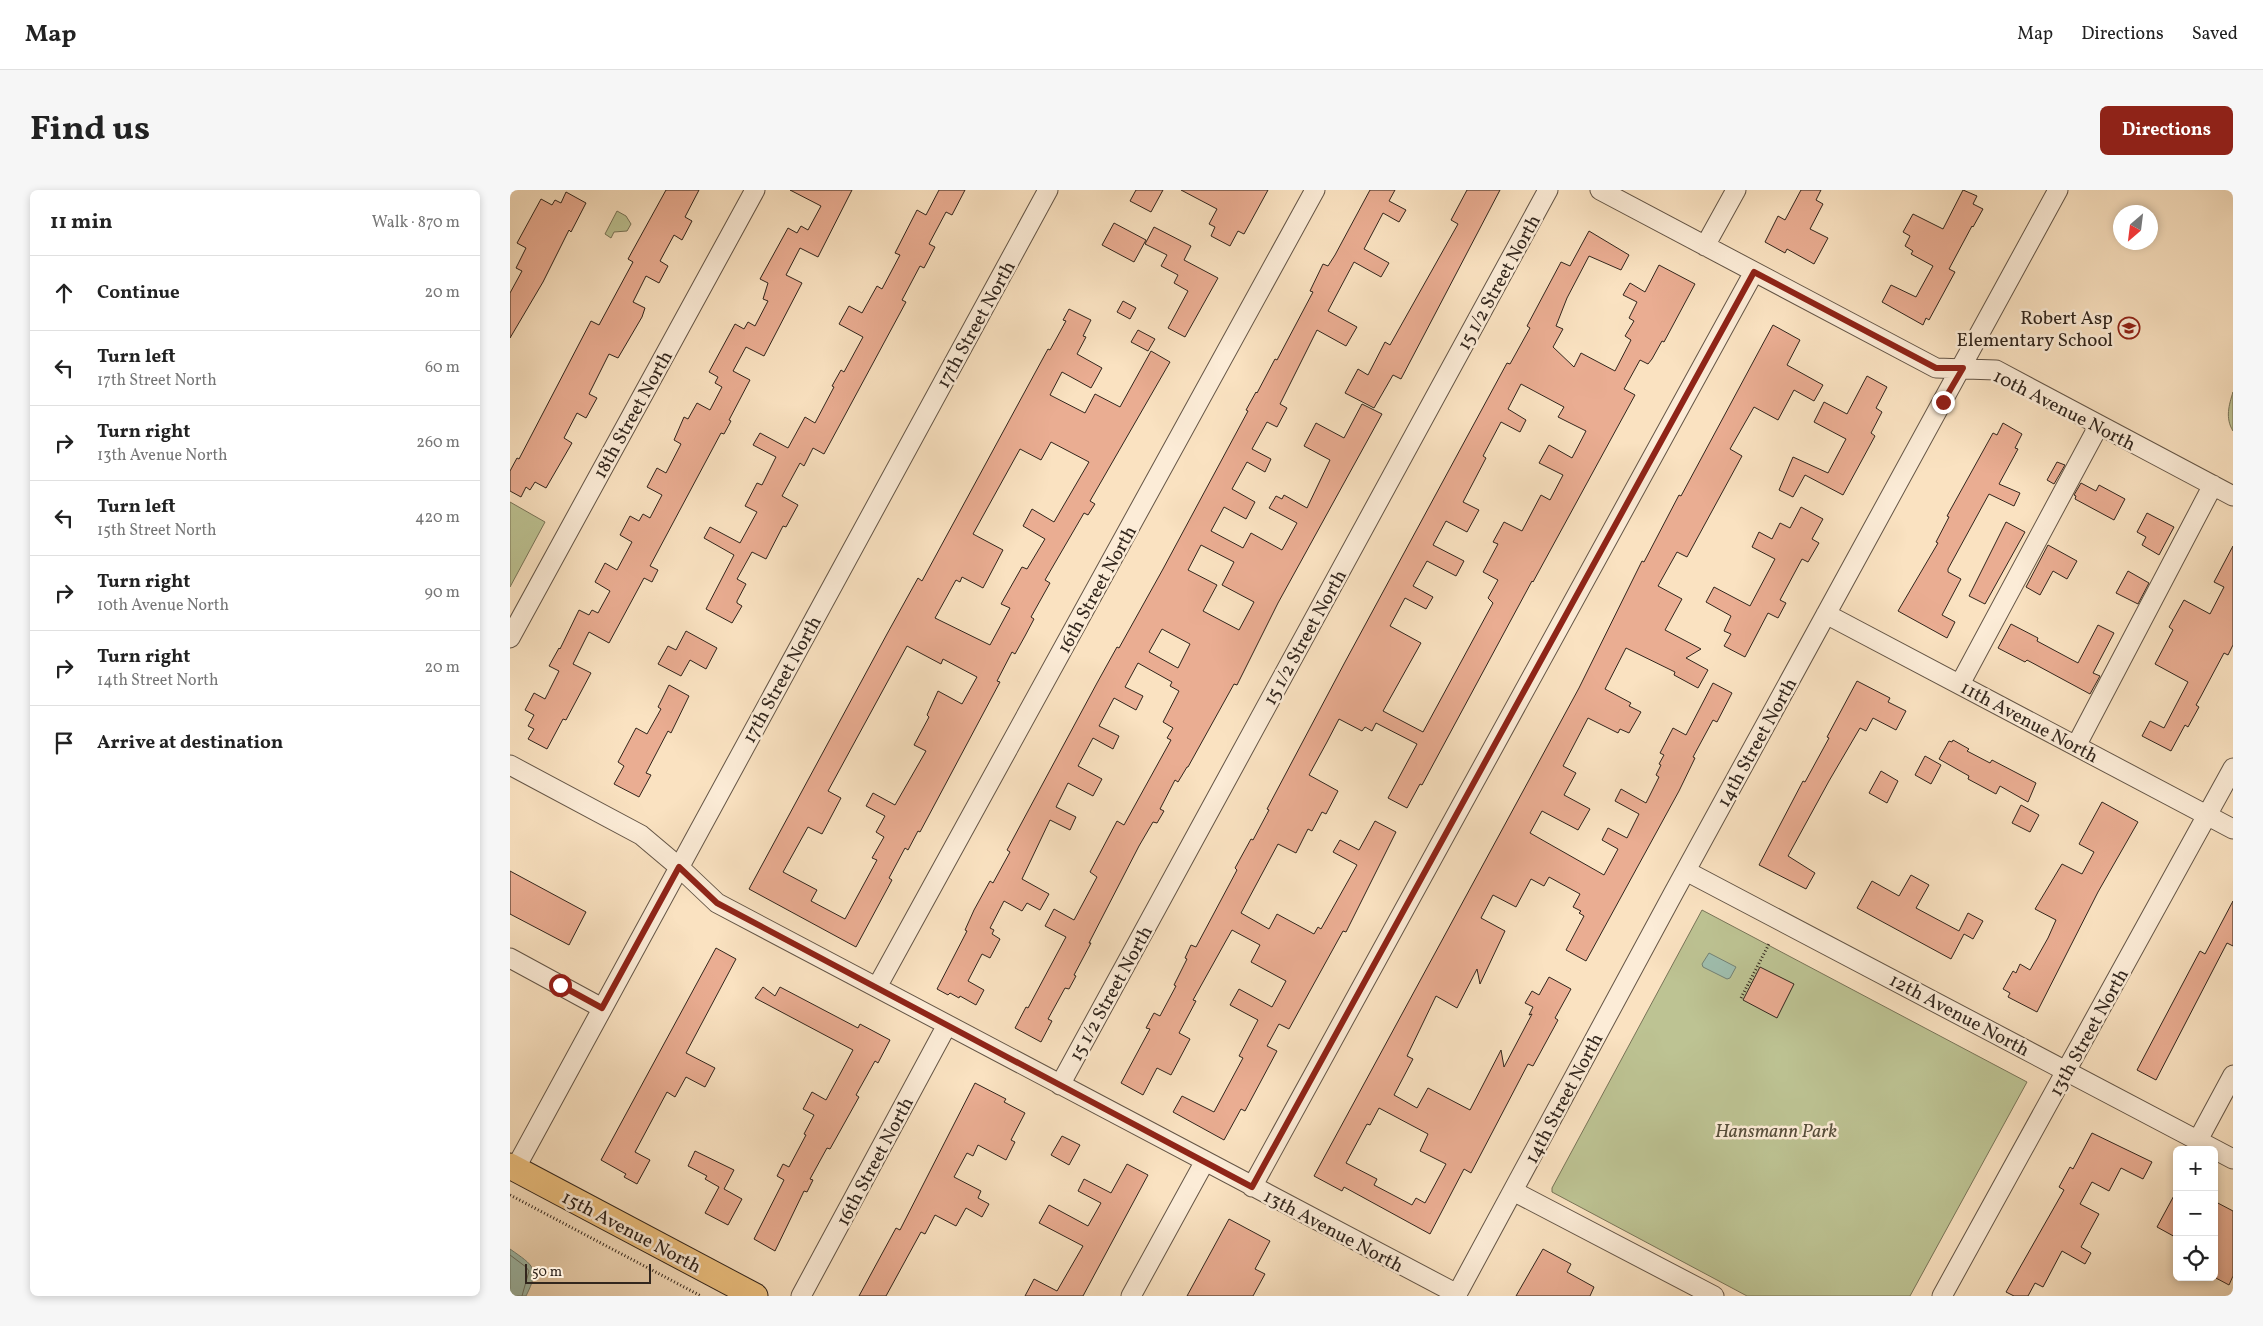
<!DOCTYPE html>
<meta charset="utf-8">
<style>
body{margin:0;font-family:Vollkorn,serif;background:#f6f6f6;color:#222}
.controls{position:absolute;right:15px;bottom:15px;display:grid;overflow:hidden;border-radius:8px;box-shadow:0 2px 8px #0003}
.controls button{width:45px;height:45px;display:grid;place-items:center;padding:0;border:0;border-bottom:1px solid #e0e0e0;background:#fff;color:#222;font:25px sans-serif}
.compass{position:absolute;left:1603px;top:15px;width:45px;height:45px;border-radius:50%;background:#fff;box-shadow:0 2px 8px #0003;rotate:208deg}
.scale{position:absolute;left:15px;bottom:12px;width:126px;box-sizing:border-box;padding-left:5px;border:2px solid #32261d;border-top:0;font-size:14px;line-height:18px;white-space:nowrap;color:#32261d;-webkit-text-stroke:4px #fcecd7;paint-order:stroke}
.stop{position:absolute;width:15px;height:15px;margin:-11px;border:4px solid #8f2418;border-radius:50%;background:#fff}
.stop.end{background:#8f2418;border-color:#fff;box-shadow:0 1px 5px #0008}
.list{margin:0;padding:0;list-style:none}
h2{display:flex;justify-content:space-between;align-items:center;height:65px;margin:0;padding:0 20px;font-size:21px}
h2 small{font-size:16px;font-weight:400;color:#767676}
.list li{display:grid;grid-template-columns:32px 1fr auto;gap:15px;align-items:center;box-sizing:border-box;height:75px;padding:0 20px;border-top:1px solid #e0e0e0}
.list b{display:block;font-size:19px;white-space:nowrap}
.list p{margin:0;font-size:16px;white-space:nowrap;color:#767676}
.list em{font-size:16px;font-style:normal;color:#767676}
.icon{flex:none;width:28px;height:28px;fill:none;stroke:currentColor;stroke-width:2;stroke-linecap:round;stroke-linejoin:round}
.map{position:relative;flex:none;width:1723px;height:1106px;overflow:hidden;border-radius:8px}
header{display:flex;align-items:center;gap:30px;box-sizing:border-box;height:70px;padding:0 25px;background:#fff;border-bottom:1px solid #e0e0e0}
header strong{font-size:24px}
nav{display:flex;gap:28px;margin-inline-start:auto;font-size:18px}
.intro{display:flex;align-items:center;justify-content:space-between;box-sizing:border-box;height:120px;padding:0 30px}
h1{margin:0;font-size:35px}
.button{padding:12px 22px;border-radius:8px;background:#8f2418;color:#fff;font-size:18px;font-weight:700}
main{display:flex;gap:30px;padding:0 30px}
aside{flex:1;background:#fff;border-radius:8px;box-shadow:0 2px 8px #0003}
.map>svg:first-child{display:block}
.green{fill:#bdc393;stroke:#787458}
.water{fill:#9fbeae;stroke:#738174}
.lines{fill:none;stroke-linecap:round;stroke-linejoin:round}
.shore{stroke:#687266;stroke-width:1}
.building{fill:#eaad92;stroke:#32261d;fill-rule:evenodd}
.minor-casing{stroke:#645546;stroke-width:21}
.major-casing{stroke:#32261d;stroke-width:27}
.path{stroke:#32261d;stroke-width:3;stroke-dasharray:1 2.5;stroke-linecap:butt}
.minor{stroke:#fcecd7;stroke-width:19}
.major{stroke:#edc180;stroke-width:25}
.route{stroke:#8f2418;stroke-width:6}
.labels{text-anchor:middle;stroke-width:5;stroke-linejoin:round;paint-order:stroke}
.street-label{font-size:19px;fill:#32261d;stroke:#fcecd7}
.poi-label{font-size:19px;fill:#32261d;stroke:#fcecd7;text-anchor:end}
.park-label{font-size:19px;font-style:italic;fill:#554d3a;stroke:#fcecd7}
</style>
<header>
<strong>Map</strong>
<nav><a>Map</a><a>Directions</a><a>Saved</a></nav>
</header>
<div class="intro"><h1>Find us</h1><a class="button">Directions</a></div>
<main>
<aside>
<h2>11 min<small>Walk · 870 m</small></h2>
<ul class="list">
<li><svg class="icon" aria-label="ahead" viewBox="0 0 24 24"><path d="M12 20V5M6 11l6-6 6 6"/></svg><div><b>Continue</b></div><em>20 m</em></li>
<li><svg class="icon" aria-label="left" viewBox="0 0 24 24"><path d="M17 20v-9H6M10 6l-5 5 5 5"/></svg><div><b>Turn left</b><p>17th Street North</p></div><em>60 m</em></li>
<li><svg class="icon" aria-label="right" viewBox="0 0 24 24"><path d="M7 20v-9h11M14 6l5 5-5 5"/></svg><div><b>Turn right</b><p>13th Avenue North</p></div><em>260 m</em></li>
<li><svg class="icon" aria-label="left" viewBox="0 0 24 24"><path d="M17 20v-9H6M10 6l-5 5 5 5"/></svg><div><b>Turn left</b><p>15th Street North</p></div><em>420 m</em></li>
<li><svg class="icon" aria-label="right" viewBox="0 0 24 24"><path d="M7 20v-9h11M14 6l5 5-5 5"/></svg><div><b>Turn right</b><p>10th Avenue North</p></div><em>90 m</em></li>
<li><svg class="icon" aria-label="right" viewBox="0 0 24 24"><path d="M7 20v-9h11M14 6l5 5-5 5"/></svg><div><b>Turn right</b><p>14th Street North</p></div><em>20 m</em></li>
<li><svg class="icon" aria-label="arrive" viewBox="0 0 24 24"><path d="M6 21V4h12l-3 4 3 4H6"/></svg><div><b>Arrive at destination</b></div></li>
</ul>
</aside>
<div class="map">
<svg width="1723" height="1106" viewBox="0 0 1723 1106">
<rect width="100%" height="100%" fill="#fae2c1"/>
<filter id="stains"><feTurbulence type="fractalNoise" baseFrequency=".004" numOctaves="4"/><feColorMatrix values="0 0 0 0 .2 0 0 0 0 .09 0 0 0 0 .02 0 0 0 .5 -.17"/></filter>
<radialGradient id="worn" r=".72"><stop offset=".6" stop-color="#630" stop-opacity="0"/><stop offset="1" stop-color="#630" stop-opacity=".3"/></radialGradient>
<path class="green" d="M107,21L116,26L121,34L117,41L104,42L101,48L95,44Z
M1723,202V241C1715,228 1719,215 1723,202Z
M0,312L35,332L0,397Z
M1192,720L1517,892L1400,1106H1237L1042,1002V998Z"/>
<path class="water" d="M1199,763L1226,777L1220,788L1217,789L1193,777L1192,774Z
M0,1059C24,1076 30,1078 16,1106H0Z"/>
<g class="lines">
<path class="shore" d="M0,1065L16,1077L19,1081L12,1106"/>
</g>
<path class="building" d="M156,0H189L175,27L182,31L172,50L164,45L150,71L158,76L149,93L136,86L123,112L135,118L132,127L108,168L99,164L79,204L87,208L76,228L67,223L54,248L62,253L36,298L25,292L20,300L16,297L11,307L0,301V281L7,268L9,269L81,131L89,135L123,72L118,69Z
M280,0H342L308,67L290,58L276,85L292,93L254,166L236,157L223,181L240,190L219,230L221,231L214,244L211,243L140,376L148,380L142,392L134,388L99,453L79,442L63,474L81,483L56,530L53,529L37,559L18,549L24,539L18,536L24,525L15,520L24,503L35,509L49,481L39,476L49,458L50,459L69,420L79,425L82,420L88,423L100,401L85,392L95,373L107,380L122,352L110,345L120,326L129,331L133,324L140,328L152,305L137,297L147,278L156,283L171,254L164,250L174,227L178,229L187,213L200,220L212,197L205,193L208,187L199,182L225,134L234,139L238,132L245,136L258,111L253,109L258,93L250,89L278,38L287,43L291,36L298,40L311,16Z
M429,0H455L442,25L436,22L419,54L425,57L414,78L410,76L392,110L396,112L314,264L303,258L294,276L290,273L272,306L288,315L276,337L273,336L256,369L242,362L227,389L236,394L227,411V413L232,416L222,433L196,419L224,365L194,348L200,337L230,353L247,322L235,316L247,293L252,295L266,267L243,255L250,243L278,258L295,227L305,233L324,197L322,196L331,180L334,182L353,147L329,134L339,116L352,123L367,96L372,99L390,65L385,63L407,20L416,25Z
M626,0H653L641,22L620,11Z
M671,0H758L734,44L728,41L720,56L701,46L705,37L699,34L707,19Z
M860,0H885L879,11L896,20L889,32L873,23L854,59L879,73L871,87L844,72L818,121L847,137L836,156L807,140L770,214L777,218L767,237L757,232L742,259L761,269L755,282L737,272L722,299L745,312L736,329L714,317L701,341L733,358L741,343L772,360L787,333L759,318L766,306L772,309L774,305L797,318L820,270L794,256L806,233L834,248L852,214L872,224L768,413L727,495L724,494L678,577H677L668,592L665,590L650,619L654,621L647,633L643,632L629,656L579,753H581L564,785L566,786L559,799L555,798L538,829L542,831L531,852L505,838L516,817L518,818L556,747L535,736L544,719L564,730L587,687L580,682L607,631L614,635L661,550L657,548L663,538L653,532L669,501L660,496L662,492L628,473L615,497L633,506L626,520L604,508L589,536L609,546L603,559L583,548L568,576L592,589L583,606L558,593L546,617L566,627L560,640L540,630L512,689L539,704L530,720L517,713L512,721L494,711L480,738L484,740L482,744L490,749L480,768L472,764L458,791L474,800L466,815L450,806L449,808L440,803L438,805L427,799L457,741L455,740L464,720L480,691L483,693L500,662L497,660L587,493L607,457L609,458L653,379L738,221L736,220L746,202L747,203L765,169L767,170L803,102L800,101L813,74L818,76L825,65ZM691,355L724,372L712,395L744,412L729,440L693,421L707,395L678,380ZM652,439L680,454L668,478L639,462Z
M957,0H990L891,189L883,185L864,218L835,203L848,179L858,185L875,152L880,155L948,34L941,30Z
M1291,0H1311L1306,10L1313,14L1300,39L1318,48L1304,74L1277,59L1275,63L1255,52L1268,26L1275,30Z
M1453,0L1467,6L1463,14L1473,19L1463,37L1462,36L1439,79L1445,82L1419,130L1416,128L1413,135L1372,112L1381,95L1406,107L1423,76L1401,64L1403,61L1395,56L1400,46L1393,42L1403,24L1433,39Z
M56,2L76,13L61,42L59,40L33,92L0,148V103L12,81L6,78L16,58L7,53L31,9L42,15L45,10L51,13Z
M604,33L636,50L624,72L592,55Z
M644,37L681,56L674,70L708,88L675,147L658,138L678,101L664,93L668,85L651,76L657,65L635,54Z
M1079,41L1119,65L1111,80L1079,66L1057,108L1046,136L1053,139L1043,157L1064,177L1071,163L1105,181L1121,150L1115,146L1124,131L1119,128L1127,112L1113,105L1120,93L1135,102L1149,75L1185,94L1154,152L1152,151L1142,169L1138,174L1130,170L1114,199L1125,205L1023,392L1022,391L912,595L910,594L897,618L878,608L907,554L866,533L862,541L855,537L852,541L829,529L817,552L799,585L828,601L816,624L812,622L802,641L798,639L786,663L768,654L731,723L759,739L767,724L804,744L808,737L811,739L847,675L823,662L830,650L849,660L865,631L886,642L836,742L833,741L779,839L769,834L757,856L767,861L735,921L731,919L714,950L663,922L672,906L704,922L733,868L729,866L748,830L720,815L729,799L762,817L776,791L741,772L750,755L722,740L683,810L686,811L669,843L680,849L661,885L647,878L633,905L611,893L640,839L636,838L644,823L650,826L666,796L664,795L677,769L675,768L681,755L686,757L727,680L725,678L741,649L743,650L759,620L757,619L835,472L997,173L1000,174L1020,138L1017,136L1051,72L1060,76ZM1011,194L1054,217L1048,227L1076,241L1062,268L1039,255L1029,273L1053,285L1040,310L1031,305L1012,341L994,332L983,352L988,354L973,382L988,390L978,408L983,413L913,542L873,521L911,453L880,436L895,408L916,419L923,407L903,396L917,371L946,386L954,371L923,355L936,331L957,342L969,320L953,312L976,268L973,266L991,232L1010,242L1016,230L998,219Z
M613,111L626,118L620,129L607,122Z
M559,119L581,130L573,146L576,147L567,164L592,178L581,198L552,182L540,205L575,223L585,204L610,217L641,161L660,172L580,311L585,314L578,325L574,323L535,390L540,393L521,427L524,429L515,446L505,464L502,462L487,491L490,492L410,642L408,641L398,660L395,658L379,688L382,690L346,757L239,699L377,444L408,388L412,391L538,159L540,160L556,131L553,130ZM541,252L579,272L544,332L522,319L513,336L535,349L517,379L512,377L491,414L500,418L480,455L425,428L446,390L450,392L452,387L473,398L493,360L463,344L510,259L531,270ZM397,456L431,474L433,469L467,487L452,514L428,501L417,525L419,527L404,555L416,561L385,615L363,603L356,616L375,626L366,642L374,647L362,668L367,670L335,729L301,711L307,700L273,682L298,637L312,644L331,608L318,601Z
M1263,135L1290,150L1277,175L1313,195L1304,211L1284,200L1268,230L1244,217L1220,259L1232,266L1177,367L1167,362L1148,396L1172,409L1155,440L1191,459L1176,468L1198,480L1188,498L1164,485L1165,482L1116,458L1095,499L1121,513L1119,516L1131,522L1119,543L1110,539L1108,543L1078,528L1053,576L1066,583L1054,605L1080,619L1068,640L1032,621L1020,643L1094,685L1108,659L1092,650L1098,638L1117,648L1129,624L1105,611L1111,599L1136,613L1149,587L1146,585L1151,575L1149,574L1154,565L1150,563L1163,538L1176,545L1203,493L1222,503L1207,532L1203,530L1183,567L1185,568L1169,601L1076,771L1056,760L1074,726L1069,723L1071,721L1063,717L1070,704L1039,687L1034,696L1021,689L1006,717L983,705L971,728L995,741L970,794L967,779L947,818L926,806L897,866L903,869L884,905L907,918L918,898L960,920L991,860L994,877L1022,824L1019,825L1023,817L1015,813L1022,801L1029,805L1039,787L1061,799L1045,828L1048,830L1023,876L1018,874L961,983L954,979L920,1044L834,997L832,1001L804,986L1069,498L1132,371L1134,372L1169,305L1171,306ZM869,918L918,944L910,961L936,974L915,1013L906,1008L902,1015L864,995L867,989L836,973L857,934L860,935Z
M628,140L645,149L638,161L621,152Z
M1357,186L1377,197L1366,218L1372,222L1361,243L1365,246L1333,305L1295,285L1283,307L1269,300L1283,267L1318,283L1336,249L1304,232L1314,212L1337,224Z
M1493,233L1512,244L1505,258L1508,259L1489,294L1510,303L1504,316L1479,304L1438,379V382L1451,389L1432,425L1445,432L1437,448L1388,421L1428,353L1426,352L1439,327L1437,326L1483,243L1487,245Z
M1547,272L1555,275L1544,294L1537,290Z
M1571,293L1586,301L1589,295L1615,309L1604,330L1565,309L1566,306L1564,305Z
M1291,317L1313,329L1302,349L1309,353L1298,372L1292,369L1270,410L1276,413L1268,428L1258,423L1235,467L1214,456L1221,444L1214,441L1221,426L1196,412L1204,397L1240,416L1265,369L1242,357L1249,342L1262,349L1270,333L1280,338Z
M1637,323L1664,337L1649,365L1632,355L1636,347L1627,342Z
M1496,332L1515,342L1475,414L1459,406Z
M1538,355L1567,371L1557,389L1543,381L1530,405L1516,397Z
M1723,356V455L1718,465L1714,463L1690,508L1686,515L1689,517L1678,537L1675,535L1661,561L1632,546L1640,531L1654,538L1678,492L1645,474L1663,440L1659,437L1674,410L1700,424L1714,397L1704,392Z
M1618,381L1639,393L1628,414L1606,403Z
M1501,434L1528,448L1527,451L1568,473L1588,435L1604,443L1583,483L1590,486L1580,504L1517,470L1515,472L1488,458Z
M176,441L207,458L196,479L180,470L171,486L148,474L158,456L166,460Z
M1347,491L1380,508L1378,512L1396,521L1386,540L1363,528L1356,541L1350,538L1319,591L1278,666L1305,683L1296,699L1249,675L1293,591L1295,592L1319,548L1317,547Z
M159,495L179,506L161,543L158,541L136,583L141,585L129,607L104,594L114,576L108,572L126,538L137,544L151,519L148,517Z
M1443,550L1459,559L1457,561L1480,573L1482,570L1526,593L1518,612L1490,596L1486,604L1458,589L1459,586L1429,569L1439,551L1442,552Z
M1415,566L1431,575L1421,594L1405,585Z
M1371,581L1388,591L1377,613L1359,603Z
M1592,612L1628,632L1588,702L1527,822L1498,807L1500,803L1493,799L1503,781L1506,783L1510,774L1520,780L1538,748L1546,730L1525,719L1552,674L1572,684L1584,662L1569,654Z
M1511,615L1529,625L1520,642L1502,633Z
M0,681L76,722L59,755L0,724Z
M1401,685L1419,695L1406,718L1449,741L1458,723L1473,731L1463,749L1454,744L1441,769L1347,718L1362,691L1389,706Z
M1723,711V756L1717,753L1646,890L1627,880L1690,761L1695,764Z
M206,758L226,769L176,863L205,878L195,897L176,887L165,907L157,902L125,962L140,970L127,994L114,987L116,984L91,970Z
M1250,777L1284,794L1267,828L1233,810Z
M253,797L265,806L270,797L348,838L350,834L380,850L368,873L365,871L346,905L349,907L320,959L317,958L300,989L303,990L297,1002L294,1001L265,1061L244,1049L274,990L267,986L273,974L279,977L296,945L294,944L304,925L293,919L302,902L316,910L343,860L245,808Z
M465,893L496,909L494,912L515,923L501,950L505,952L496,970L468,955L463,966L457,963L444,987L471,1001L468,1008L479,1014L472,1027L456,1018L446,1036L425,1025L415,1044L411,1042L376,1106H349L386,1038L390,1040Z
M1582,943L1642,972L1633,989L1611,978L1599,1001L1582,992L1570,1014L1589,1024L1571,1057L1581,1063L1575,1074L1552,1061L1533,1097L1525,1093L1518,1106H1504L1496,1102L1554,1000L1549,997L1560,977L1563,979Z
M552,946L570,955L559,975L541,965Z
M185,961L224,980L214,999L232,1009L218,1035L195,1023L209,997L195,989L197,986L178,976Z
M617,974L638,985L573,1106H515L524,1089L547,1101L573,1056L529,1033L539,1015L578,1036L591,1013L568,1001L574,989L601,1003Z
M1667,1000V1048L1647,1037Z
M1704,1011L1723,1021V1086L1719,1095L1704,1087Z
M719,1029L760,1051L745,1079L755,1084L743,1106H677Z
M1033,1059L1061,1074L1057,1082L1084,1097L1080,1106H1006Z"/>
<g class="lines">
<g class="minor-casing">
<path id="minor" d="M1090,0L1426,178L1486,180L1723,306
M1195,56L1226,0
M1316,424L1723,639
M0,448L245,0
M1450,494L1589,235
M1566,556L1703,295
M0,575L131,645L169,677L207,713L947,1104
M1176,681L1723,969
M0,768L92,818
M367,797L805,0
M550,895L1038,0
M1688,950L1723,885
M5,979L538,0
M742,997L1244,82
M1003,1001L1204,1106
M291,1106L437,835
M621,1106L695,971
M946,1106L1163,704L1548,0
M1432,1106L1723,578"/>
</g>
<g class="major-casing">
<path id="major" d="M0,976L245,1106"/>
</g>
<path class="path" d="M1231,808L1259,754
M0,1005L191,1106"/>
<use href="#minor" class="minor"/>
<use href="#major" class="major"/>
</g>
<g class="lines">
<path class="route" d="M50,795L92,818L169,677L207,713L742,997L1244,82L1426,178H1453L1433,212"/>
</g>
<defs>
<g id="school-ring" transform="scale(1.125)"><circle r="9.5" fill="#fcecd7" stroke="#8f2418" stroke-width="1.5"/><path d="M0-5L7-2L0 1L-7-2ZM-4 1L0 2.5L4 1V4Q0 6-4 4Z" fill="#8f2418"/></g>
</defs>
<g fill-rule="evenodd">
<use href="#school-ring" x="1619" y="138"/>
</g>
<g class="labels">
<g class="street-label">
<text transform="translate(988 92) rotate(-61)" y="7">15 1/2 Street North</text>
<text transform="translate(465 134) rotate(-61)" y="7">17th Street North</text>
<text transform="translate(1555 219) rotate(27)" y="7">10th Avenue North</text>
<text transform="translate(122 224) rotate(-61)" y="7">18th Street North</text>
<text transform="translate(586 399) rotate(-61)" y="7">16th Street North</text>
<text transform="translate(794 447) rotate(-61)" y="7">15 1/2 Street North</text>
<text transform="translate(271 489) rotate(-61)" y="7">17th Street North</text>
<text transform="translate(1520 531) rotate(28)" y="7">11th Avenue North</text>
<text transform="translate(1246 552) rotate(-61)" y="7">14th Street North</text>
<text transform="translate(600 803) rotate(-61)" y="7">15 1/2 Street North</text>
<text transform="translate(1450 824) rotate(28)" y="7">12th Avenue North</text>
<text transform="translate(1578 842) rotate(-61)" y="7">13th Street North</text>
<text transform="translate(1053 908) rotate(-62)" y="7">14th Street North</text>
<text transform="translate(364 971) rotate(-62)" y="7">16th Street North</text>
<text transform="translate(824 1040) rotate(28)" y="7">13th Avenue North</text>
<text transform="translate(122 1041) rotate(28)" y="7">15th Avenue North</text>
</g>
<g class="poi-label">
<text x="1603" y="134">Robert Asp<tspan x="1603" dy="22">Elementary School</tspan></text>
</g>
<g class="park-label">
<text x="1266" y="947">Hansmann Park</text>
</g>
</g>
<rect width="100%" height="100%" filter="url(#stains)"/>
<rect width="100%" height="100%" fill="url(#worn)"/>
</svg>
<div class="controls">
<button>+</button>
<button>−</button>
<button><svg class="icon" aria-label="locate" viewBox="0 0 24 24"><circle cx="12" cy="12" r="6"/><path d="M12 2v4M12 18v4M2 12h4M18 12h4"/></svg></button>
</div>
<svg class="compass" viewBox="-18 -18 36 36"><path d="M0-13l5 13h-10z" fill="#e53935"/><path d="M0 13l5-13h-10z" fill="#767676"/></svg>
<div class="scale">50 m</div>
<div class="stop" style="left:50px;top:795px"></div>
<div class="stop end" style="left:1433px;top:212px"></div>
</div>
</main>
